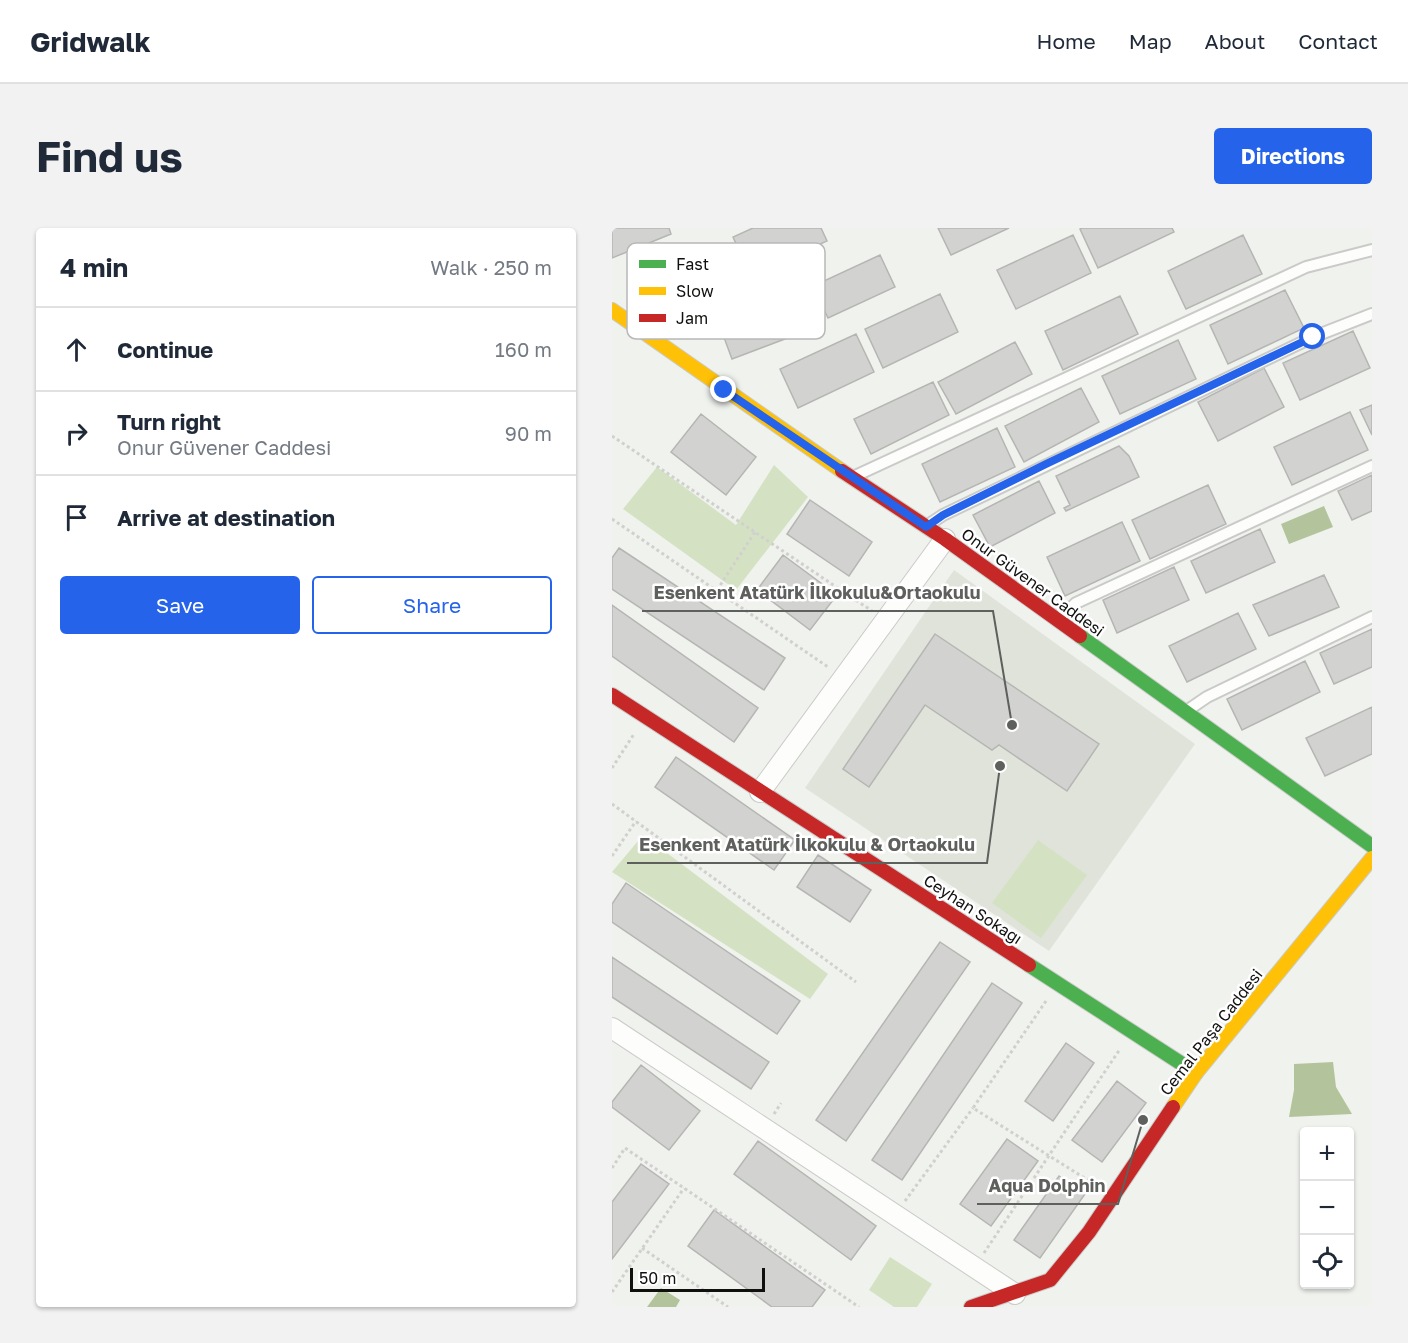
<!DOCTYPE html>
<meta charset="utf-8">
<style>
body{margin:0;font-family:"Golos Text",sans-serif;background:#f2f2f3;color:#1f2937}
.controls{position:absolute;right:18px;bottom:18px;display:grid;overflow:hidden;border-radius:6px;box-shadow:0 2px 4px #0004}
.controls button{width:54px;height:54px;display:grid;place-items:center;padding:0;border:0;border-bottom:2px solid #e0e1e3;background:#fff;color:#1f2937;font:30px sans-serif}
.scale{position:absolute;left:18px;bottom:15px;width:135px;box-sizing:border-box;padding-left:6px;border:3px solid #10110f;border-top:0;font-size:16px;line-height:21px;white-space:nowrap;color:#10110f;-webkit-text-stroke:4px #fff;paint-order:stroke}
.stop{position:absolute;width:18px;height:18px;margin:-14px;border:4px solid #2563eb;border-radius:50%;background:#fff}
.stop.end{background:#2563eb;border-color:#fff;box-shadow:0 2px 6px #0008}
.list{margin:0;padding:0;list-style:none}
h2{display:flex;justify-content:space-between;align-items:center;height:78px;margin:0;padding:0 24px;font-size:26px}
h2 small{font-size:20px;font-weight:400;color:#747a83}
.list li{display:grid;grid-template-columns:39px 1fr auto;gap:18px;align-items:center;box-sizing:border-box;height:84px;padding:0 24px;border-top:2px solid #e0e1e3}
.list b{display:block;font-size:22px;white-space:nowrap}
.list p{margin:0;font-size:20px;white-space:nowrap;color:#747a83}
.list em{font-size:20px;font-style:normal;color:#747a83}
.actions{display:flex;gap:12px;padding:18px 24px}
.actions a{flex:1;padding:14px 0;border:2px solid #2563eb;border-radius:6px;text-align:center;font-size:21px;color:#2563eb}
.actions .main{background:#2563eb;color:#fff}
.icon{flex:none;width:33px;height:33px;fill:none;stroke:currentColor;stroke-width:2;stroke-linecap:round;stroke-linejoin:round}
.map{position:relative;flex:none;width:760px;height:1079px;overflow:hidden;border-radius:6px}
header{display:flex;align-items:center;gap:36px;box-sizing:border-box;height:84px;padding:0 30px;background:#fff;border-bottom:2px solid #e0e1e3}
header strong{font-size:28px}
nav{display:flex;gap:33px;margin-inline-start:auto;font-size:21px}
.intro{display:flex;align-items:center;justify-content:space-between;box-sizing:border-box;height:144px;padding:0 36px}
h1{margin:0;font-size:42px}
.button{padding:15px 27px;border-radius:6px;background:#2563eb;color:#fff;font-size:21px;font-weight:700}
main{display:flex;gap:36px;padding:0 36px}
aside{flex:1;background:#fff;border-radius:6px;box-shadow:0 2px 4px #0004}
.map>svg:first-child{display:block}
.built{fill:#dfe3da}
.green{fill:#d4e2c3}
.water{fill:#b3c49c}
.building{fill:#d2d3d0;stroke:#b5b6b3;stroke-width:1.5}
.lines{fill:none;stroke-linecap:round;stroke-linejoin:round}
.lane-casing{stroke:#cacbc9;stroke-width:14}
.street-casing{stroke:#cacbc9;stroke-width:22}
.fast-casing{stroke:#cacbc9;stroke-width:16}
.slow-casing{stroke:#cacbc9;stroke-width:16}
.jam-casing{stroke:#cacbc9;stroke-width:16}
.path{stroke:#d0d0cf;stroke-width:3;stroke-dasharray:3 3;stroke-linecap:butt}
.lane{stroke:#fdfdfc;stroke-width:10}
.street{stroke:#fdfdfc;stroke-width:20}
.fast{stroke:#4caf50;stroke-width:14}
.slow{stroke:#ffc107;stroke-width:14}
.jam{stroke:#c62828;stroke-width:14}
.route{stroke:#2563eb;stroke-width:8}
.labels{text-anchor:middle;stroke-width:5;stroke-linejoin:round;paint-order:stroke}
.street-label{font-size:16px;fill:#10110f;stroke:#fff}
.key{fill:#fff;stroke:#b7b8b7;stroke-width:1.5}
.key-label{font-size:16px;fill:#10110f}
.leader{fill:none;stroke:#5e605d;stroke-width:2}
.callout-dot{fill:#5e605d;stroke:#fff;stroke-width:2}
.callout-label{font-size:18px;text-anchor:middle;font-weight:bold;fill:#5e605d;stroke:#fff;stroke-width:5;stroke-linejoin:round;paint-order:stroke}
</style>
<header>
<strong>Gridwalk</strong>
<nav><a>Home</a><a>Map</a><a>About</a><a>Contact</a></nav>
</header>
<div class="intro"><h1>Find us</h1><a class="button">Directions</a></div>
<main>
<aside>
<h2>4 min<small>Walk · 250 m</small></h2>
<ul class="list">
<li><svg class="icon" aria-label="ahead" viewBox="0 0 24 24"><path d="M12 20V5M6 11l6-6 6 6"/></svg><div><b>Continue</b></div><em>160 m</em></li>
<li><svg class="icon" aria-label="right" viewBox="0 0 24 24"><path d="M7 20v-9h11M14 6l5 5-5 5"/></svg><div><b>Turn right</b><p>Onur Güvener Caddesi</p></div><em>90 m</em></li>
<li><svg class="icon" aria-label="arrive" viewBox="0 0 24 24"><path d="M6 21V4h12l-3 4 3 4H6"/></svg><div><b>Arrive at destination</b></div></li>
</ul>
<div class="actions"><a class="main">Save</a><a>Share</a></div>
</aside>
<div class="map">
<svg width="760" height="1079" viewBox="0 0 760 1079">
<rect width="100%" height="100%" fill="#f0f2ee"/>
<path class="built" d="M342,342L583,516L437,723L193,560Z"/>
<path class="green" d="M162,237L196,269L124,362L11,281L45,239L124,297Z
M31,607L216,746L198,771L0,644Z
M426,612L475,647L429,710L380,675Z
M278,1029L320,1056L305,1079H282L257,1062Z"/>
<path class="water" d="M712,278L721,299L677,316L669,296Z
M721,834L724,859L740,886L677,889L682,862V836Z
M49,1060L68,1072L64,1079H35Z"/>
<path class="building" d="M0,0H57L59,6L0,30Z
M141,0H209L215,13L139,48L121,9Z
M326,0H397L339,27Z
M470,0H560L562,4L486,40L468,1Z
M461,7L479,45L404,81L385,42Z
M631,7L650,46L574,81L556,43Z
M268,27L283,59L216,90L201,58Z
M673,62L692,100L616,136L598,97Z
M189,65L202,100L120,131L107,96Z
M328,66L346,104L271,140L253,101Z
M508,68L526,106L451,142L433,103Z
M741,103L758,140L688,172L671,135Z
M244,106L262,144L186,180L168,141Z
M566,112L584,151L508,186L490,148Z
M403,114L420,146L344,186L326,154Z
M652,140L672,179L606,213L586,174Z
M321,154L337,187L259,226L242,191Z
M469,160L487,194L412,234L393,198Z
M760,177V207L748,182Z
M738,184L756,222L680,257L662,219Z
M89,186L144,229L114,267L59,224Z
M385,200L403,239L328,274L310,236Z
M507,218L517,228L527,249L454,283L452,280L458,277L444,248Z
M760,247V283L740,292L726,263Z
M427,253L443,285L378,319L361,287Z
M596,257L614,296L538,331L520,292Z
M198,272L260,314L237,348L175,306Z
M510,294L528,333L453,368L435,329Z
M648,301L663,334L594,365L579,333Z
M7,320L173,430L152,462L0,361V330Z
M171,327L225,367L198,402L145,362Z
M562,339L577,372L505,405L491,372Z
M712,347L727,379L657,408L641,377Z
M0,377L146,480L122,514L0,428Z
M626,385L644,421L575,454L557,418Z
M760,401V439L722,456L708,425Z
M323,406L487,516L455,563L387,517L380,522L313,477L257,559L231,541Z
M693,433L708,464L630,502L615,471Z
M760,479V526L713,548L694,510Z
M64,529L183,612L162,642L43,559Z
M206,627L259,662L238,694L185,659Z
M14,655L188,773L165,806L0,694V676Z
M328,714L358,734L234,913L204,892Z
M0,729L157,834L139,861L0,769Z
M380,755L410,775L290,952L260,932Z
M454,815L482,835L441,893L413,873Z
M29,837L88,883L57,922L0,879V874Z
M505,853L534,875L490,934L460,912Z
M395,911L426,933L379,998L348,976Z
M146,913L264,998L239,1032L122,946Z
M29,936L57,956L0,1031V974Z
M447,948L473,966L428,1030L402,1012Z
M102,982L213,1062L200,1079H160L76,1018Z"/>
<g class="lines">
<g class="lane-casing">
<path id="lane" d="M243,248L694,39L760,22
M316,297L331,287L701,109L760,86
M446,392L464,375L760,238
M576,482L595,469L760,389"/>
</g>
<g class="street-casing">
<path id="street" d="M148,564L333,311
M0,800L403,1066"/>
</g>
<g class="fast-casing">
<path id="fast" d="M468,408L760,618
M417,737L584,845"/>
</g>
<g class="slow-casing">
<path id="slow" d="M0,82L230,243
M561,879L584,845L760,630"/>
</g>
<g class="jam-casing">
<path id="jam" d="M230,243L333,311L468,408
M0,467L417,737
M359,1079L438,1052L477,1004L561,879"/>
</g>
<path class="path" d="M0,208L260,383
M0,291L216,439
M105,362L143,304
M0,540L22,506
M0,576L244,754
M0,628L24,593
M434,773L361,880L482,956
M162,886L169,875
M0,940L13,920L247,1079
M293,973L361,880
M30,1020L116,1079
M372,1025L508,821
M0,1064L72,960"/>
<use href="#lane" class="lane"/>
<use href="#street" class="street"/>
<use href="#fast" class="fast"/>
<use href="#slow" class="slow"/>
<use href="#jam" class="jam"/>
</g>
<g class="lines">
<path class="route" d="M112,162L314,299L331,287L434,236L701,109"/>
</g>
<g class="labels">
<g class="street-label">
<text transform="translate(421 354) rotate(36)" y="6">Onur Güvener Caddesi</text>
<text transform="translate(361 681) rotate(33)" y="6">Ceyhan Sokağı</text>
<text transform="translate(599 804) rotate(-52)" y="6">Cemal Paşa Caddesi</text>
</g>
</g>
<rect x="15" y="15" width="198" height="96" rx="9" class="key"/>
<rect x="27" y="32" width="27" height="8" fill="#4caf50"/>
<rect x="27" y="59" width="27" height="8" fill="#ffc107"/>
<rect x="27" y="86" width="27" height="8" fill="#c62828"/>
<g class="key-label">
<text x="64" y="42">Fast</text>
<text x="64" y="69">Slow</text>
<text x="64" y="96">Jam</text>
</g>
<path class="leader" d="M400 497L381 383H30M388 538L375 635H15M531 892L506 976H365"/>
<g class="callout-dot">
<circle cx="400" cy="497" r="6"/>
<circle cx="388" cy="538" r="6"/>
<circle cx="531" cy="892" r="6"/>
</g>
<g class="callout-label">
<text x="205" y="371">Esenkent Atatürk İlkokulu&amp;Ortaokulu</text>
<text x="195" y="623">Esenkent Atatürk İlkokulu &amp; Ortaokulu</text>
<text x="435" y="964">Aqua Dolphin</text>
</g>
</svg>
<div class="controls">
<button>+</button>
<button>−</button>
<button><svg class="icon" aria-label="locate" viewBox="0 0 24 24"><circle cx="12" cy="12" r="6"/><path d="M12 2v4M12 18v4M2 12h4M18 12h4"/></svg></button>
</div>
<div class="scale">50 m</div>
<div class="stop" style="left:701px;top:109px"></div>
<div class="stop end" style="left:112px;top:162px"></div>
</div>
</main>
